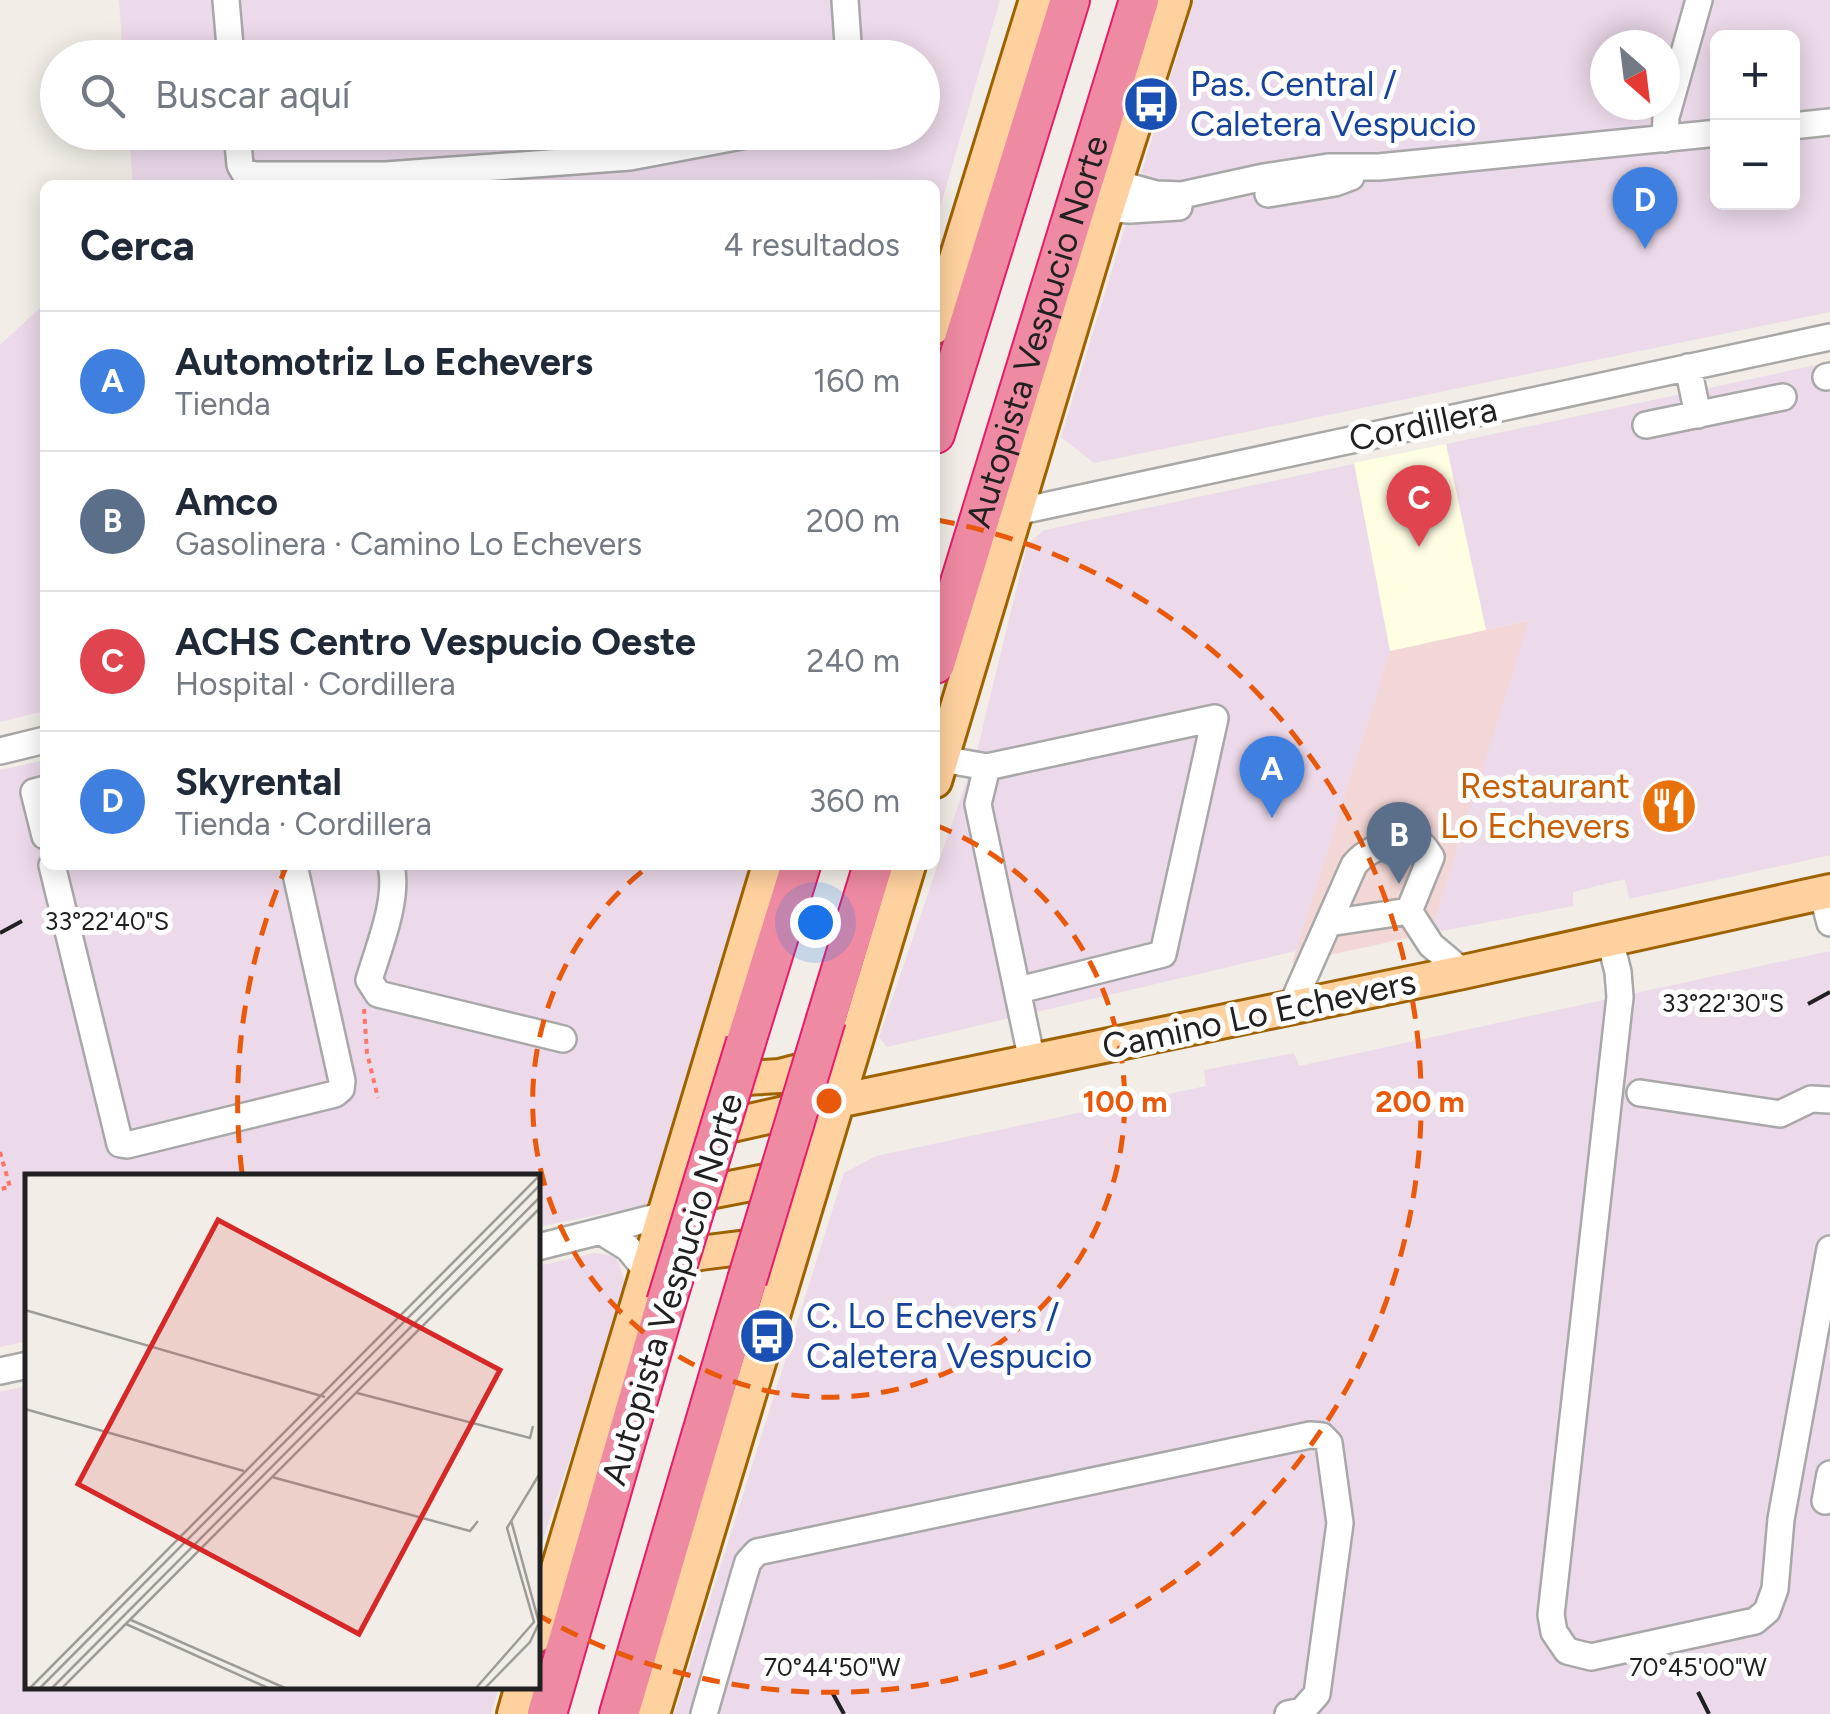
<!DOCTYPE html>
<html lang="es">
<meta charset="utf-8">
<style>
body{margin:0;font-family:Figtree,sans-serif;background:#f6f6f7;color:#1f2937}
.controls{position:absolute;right:30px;top:30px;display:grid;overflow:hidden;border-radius:15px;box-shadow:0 5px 25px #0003}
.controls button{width:90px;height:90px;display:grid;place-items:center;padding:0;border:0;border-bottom:2px solid #e0e1e3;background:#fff;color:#1f2937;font:50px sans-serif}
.compass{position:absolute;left:1590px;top:30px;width:90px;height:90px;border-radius:50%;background:#fff;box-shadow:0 5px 25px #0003;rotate:152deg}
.you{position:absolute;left:815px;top:922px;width:35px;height:35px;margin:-25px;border:8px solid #fff;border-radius:50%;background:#1a73e8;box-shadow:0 0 0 15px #1a73e833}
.badge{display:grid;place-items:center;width:65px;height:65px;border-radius:50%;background:#2563eb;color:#fff;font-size:32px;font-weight:700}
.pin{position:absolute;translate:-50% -82px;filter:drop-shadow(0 2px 5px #0008)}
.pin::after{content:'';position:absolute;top:52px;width:35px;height:30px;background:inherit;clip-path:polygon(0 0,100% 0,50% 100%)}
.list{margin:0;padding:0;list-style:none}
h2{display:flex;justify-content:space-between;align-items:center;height:130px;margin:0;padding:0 40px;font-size:42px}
h2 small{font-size:32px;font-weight:400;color:#747a83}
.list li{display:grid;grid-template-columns:65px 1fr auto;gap:30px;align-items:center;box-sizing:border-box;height:140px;padding:0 40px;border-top:2px solid #e0e1e3}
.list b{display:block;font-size:38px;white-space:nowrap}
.list p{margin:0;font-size:32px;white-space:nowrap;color:#747a83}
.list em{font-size:32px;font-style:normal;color:#747a83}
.icon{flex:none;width:55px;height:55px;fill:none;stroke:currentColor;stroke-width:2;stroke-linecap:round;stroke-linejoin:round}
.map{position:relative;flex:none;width:1830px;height:1714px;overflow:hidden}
.search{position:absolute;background:#fff;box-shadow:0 5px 25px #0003;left:40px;top:40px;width:900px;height:110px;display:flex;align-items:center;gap:25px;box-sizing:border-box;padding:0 35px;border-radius:55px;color:#747a83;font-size:38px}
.panel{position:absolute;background:#fff;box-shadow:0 5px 25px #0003;left:40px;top:180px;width:900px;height:690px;border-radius:15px}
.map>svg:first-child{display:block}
.commercial{fill:#f3d6d6}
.industrial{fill:#ecd9e9;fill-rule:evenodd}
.education{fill:#fffee3}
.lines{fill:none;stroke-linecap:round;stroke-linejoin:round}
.minor-casing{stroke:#a8a8a8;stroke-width:30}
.major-casing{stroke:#9e6300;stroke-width:38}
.highway-casing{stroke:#e81c6b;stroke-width:42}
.path{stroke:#ff746b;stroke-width:4;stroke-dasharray:5 5;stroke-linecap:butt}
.minor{stroke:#fff;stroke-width:25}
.major{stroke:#ffd19f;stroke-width:32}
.highway{stroke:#ee8aa1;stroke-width:38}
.highway-bridge-casing{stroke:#e81c6b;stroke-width:42;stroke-linecap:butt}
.highway-bridge{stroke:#ee8aa1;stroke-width:38}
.ticks{fill:none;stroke:#212121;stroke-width:4}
.ring{fill:none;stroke:#e8590c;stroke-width:5;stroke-dasharray:18 12}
.labels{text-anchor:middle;stroke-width:10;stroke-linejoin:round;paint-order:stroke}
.transit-label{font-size:35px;fill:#164399;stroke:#fff;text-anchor:start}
.street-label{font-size:35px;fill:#212121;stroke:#fff}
.food-label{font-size:35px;fill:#c56008;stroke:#fff;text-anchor:end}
.inset-road{fill:none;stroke:#9e9c98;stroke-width:2.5}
.view{fill:#d62828;fill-opacity:0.15;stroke:#d62828;stroke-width:5}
.inset-edge{fill:none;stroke:#212121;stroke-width:5}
.ticks-label{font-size:25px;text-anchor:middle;fill:#212121;stroke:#fff;stroke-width:10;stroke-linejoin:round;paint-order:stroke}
.centre{fill:#e8590c;stroke:#fff;stroke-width:5}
.ring-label{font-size:30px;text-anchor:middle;font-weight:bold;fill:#e8590c;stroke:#fff;stroke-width:10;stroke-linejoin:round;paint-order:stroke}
</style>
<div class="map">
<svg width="1830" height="1714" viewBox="0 0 1830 1714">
<rect width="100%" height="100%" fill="#f2eee7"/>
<path class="commercial" d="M1530,620L1431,933L1292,963L1390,651Z"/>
<path class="industrial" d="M119,0H1000L935,225V185H133L129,133L922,132V58L123,57Z
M1194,0H1830V312L1094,463L1061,437ZM1718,38H1792V202H1718ZM1605,45H1665V105H1605Z
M45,303V711L0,722V345Z
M1830,362V855L1629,899L1625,879L1573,892V906L1431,933L1529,620L1390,651L1296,951L887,1047L879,1037L978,747L1027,545L1044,530Z
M45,760V865H750L651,1204L538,1227V1176H28L27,1341L0,1347V770Z
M1830,951V1714H674L844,1173L876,1156L1206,1086L1204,1070L1294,1053L1299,1066Z
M594,1253L616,1256L627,1287L538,1554V1266Z
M27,1386L28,1686L499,1687L491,1714H0V1392Z"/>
<path class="education" d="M1446,444L1486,630L1390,651L1354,463Z"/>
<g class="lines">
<g class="minor-casing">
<path id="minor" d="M226,0L231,58
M845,0L849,58
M1792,126L1830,122
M237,132L240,165L244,172L255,175H386L630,157L763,132
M1665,139L1666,117L1699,0
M1116,183L1156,194L1182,195L1264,177L1328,167H1379L1718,133
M1268,194L1335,183L1351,177
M1107,209L1130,210L1179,207
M1688,367L1698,415
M1826,377L1830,376
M1646,425L1783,397
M1016,512L1830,337
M0,751L45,740
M942,759L987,767L978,804L1032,1061
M987,767L1215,718L1163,954L1019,990
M45,789L34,792L45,836
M52,865L120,1144L127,1145L335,1094L341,1089L342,1081L294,865
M391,865C399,899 379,946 369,980L378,994L563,1039
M1822,893L1830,923
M1329,923L1409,911
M1610,940L1618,972L1620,997L1551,1615L1554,1632L1567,1651L1591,1657L1755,1621L1767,1611L1775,1589L1781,1519L1830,1249
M1291,1007L1354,865C1371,844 1398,841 1424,847L1431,857L1409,911L1431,945L1463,972
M1640,1093L1780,1114L1811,1099L1830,1100
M602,1232L628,1248L646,1270
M538,1247L664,1215
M0,1371L28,1365
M1825,1501L1830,1474
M704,1714L744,1575L748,1562L757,1552L1310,1435L1322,1436L1329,1443L1340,1523L1317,1694L1302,1711L1288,1714"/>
</g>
<g class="major-casing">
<path id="major" d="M935,327L1036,0
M935,781L1107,209L1174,0
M710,1080L780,1076L834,1062
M688,1135L838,1101L1463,972L1830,891
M678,1198L797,1175
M661,1264L700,1253L780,1243
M538,1635L769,865
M514,1714L522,1686
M653,1714L909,865"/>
</g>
<g class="highway-casing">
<g id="highway">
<path d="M935,434L1070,0"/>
<path id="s1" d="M935,664L1139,0"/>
<path d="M826,1019L873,865"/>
<path d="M746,1042L801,865"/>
<path d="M547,1714L666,1303"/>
<path d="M619,1714L747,1280"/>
</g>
</g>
<path class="path" d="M364,1009L367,1053L378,1098
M0,1152L10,1187L0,1189"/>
<use href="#minor" class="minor"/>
<use href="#major" class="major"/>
<use href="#highway" class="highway"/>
<g class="highway-bridge-casing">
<path id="highway-bridge" d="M747,1280L826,1019
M666,1303L746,1042"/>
</g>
<use href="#highway-bridge" class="highway-bridge"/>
</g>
<path class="ticks" d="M0,933L22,921M1808,1004L1830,992M832,1692L844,1714M1698,1692L1709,1714"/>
<g class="ring">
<path d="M935 825A296 296 0 1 1 649 866"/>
<path d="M242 1173A591 591 0 0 1 287 865M937 520A591 591 0 1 1 538 1615"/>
</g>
<defs>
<g id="bus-disc" transform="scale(2.875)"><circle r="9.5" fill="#1a4fb4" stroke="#fff"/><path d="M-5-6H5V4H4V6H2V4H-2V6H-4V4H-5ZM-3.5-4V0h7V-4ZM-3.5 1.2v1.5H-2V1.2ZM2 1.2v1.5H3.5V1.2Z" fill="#fff"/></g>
<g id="restaurant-disc" transform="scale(2.875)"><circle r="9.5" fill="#e8710a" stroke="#fff"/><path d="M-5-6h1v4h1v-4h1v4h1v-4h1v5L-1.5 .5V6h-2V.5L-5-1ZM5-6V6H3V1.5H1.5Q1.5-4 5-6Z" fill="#fff"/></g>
</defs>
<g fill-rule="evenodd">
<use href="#bus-disc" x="1151" y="104"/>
<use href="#restaurant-disc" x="1669" y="806"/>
<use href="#bus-disc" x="767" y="1336"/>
</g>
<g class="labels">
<g class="transit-label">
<text x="1190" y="96">Pas. Central /<tspan x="1190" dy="40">Caletera Vespucio</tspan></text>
<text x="806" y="1328">C. Lo Echevers /<tspan x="806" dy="40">Caletera Vespucio</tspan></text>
</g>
<g class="street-label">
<text dy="12" stroke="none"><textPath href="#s1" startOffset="348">Autopista Vespucio Norte</textPath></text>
<text transform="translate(1423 424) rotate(-12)" y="12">Cordillera</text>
<text transform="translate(1259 1014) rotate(-12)" y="12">Camino Lo Echevers</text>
<text transform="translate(672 1289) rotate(-73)" y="12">Autopista Vespucio Norte</text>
</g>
<g class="food-label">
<text x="1630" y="798">Restaurant<tspan x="1630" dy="40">Lo Echevers</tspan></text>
</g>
</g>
<g transform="translate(25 1174)">
<rect width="515" height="515" fill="#f2eee7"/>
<path class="inset-road" d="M0,136L300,223M332,219L505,264L508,252M0,235L219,297M247,303L445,357L453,347M106,446L260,514M101,450L243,514M5,514L515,1M15,514L515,11M27,514L515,23M37,514L515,34M451,514L509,448L482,354L515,299M460,514L505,468L514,449L486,346"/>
<path class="view" d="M193,46L475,196L334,460L53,310Z"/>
<rect width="515" height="515" class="inset-edge"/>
</g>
<g class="ticks-label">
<text x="107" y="930">33°22'40"S</text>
<text x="1723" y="1012">33°22'30"S</text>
<text x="832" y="1676">70°44'50"W</text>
<text x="1698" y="1676">70°45'00"W</text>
</g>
<circle cx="829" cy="1101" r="15" class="centre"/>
<g class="ring-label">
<text x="1125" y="1112">100 m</text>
<text x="1420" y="1112">200 m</text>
</g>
</svg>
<div class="controls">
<button>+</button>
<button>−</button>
</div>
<svg class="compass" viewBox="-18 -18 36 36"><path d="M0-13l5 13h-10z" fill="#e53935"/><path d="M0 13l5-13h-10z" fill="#747a83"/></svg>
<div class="you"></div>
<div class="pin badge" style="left:1272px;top:818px;background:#3f7fe0">A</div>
<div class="pin badge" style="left:1399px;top:884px;background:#5c6f8a">B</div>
<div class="pin badge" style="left:1419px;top:547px;background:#e0444e">C</div>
<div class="pin badge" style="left:1645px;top:249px;background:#3f7fe0">D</div>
<div class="search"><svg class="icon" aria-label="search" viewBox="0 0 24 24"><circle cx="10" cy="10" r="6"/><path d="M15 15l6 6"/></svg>Buscar aquí</div>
<section class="panel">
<h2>Cerca<small>4 resultados</small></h2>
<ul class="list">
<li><span class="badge" style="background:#3f7fe0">A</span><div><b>Automotriz Lo Echevers</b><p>Tienda</p></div><em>160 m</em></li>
<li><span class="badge" style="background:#5c6f8a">B</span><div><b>Amco</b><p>Gasolinera · Camino Lo Echevers</p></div><em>200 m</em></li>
<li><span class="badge" style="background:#e0444e">C</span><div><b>ACHS Centro Vespucio Oeste</b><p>Hospital · Cordillera</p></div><em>240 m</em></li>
<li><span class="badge" style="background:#3f7fe0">D</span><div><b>Skyrental</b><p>Tienda · Cordillera</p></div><em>360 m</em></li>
</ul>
</section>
</div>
